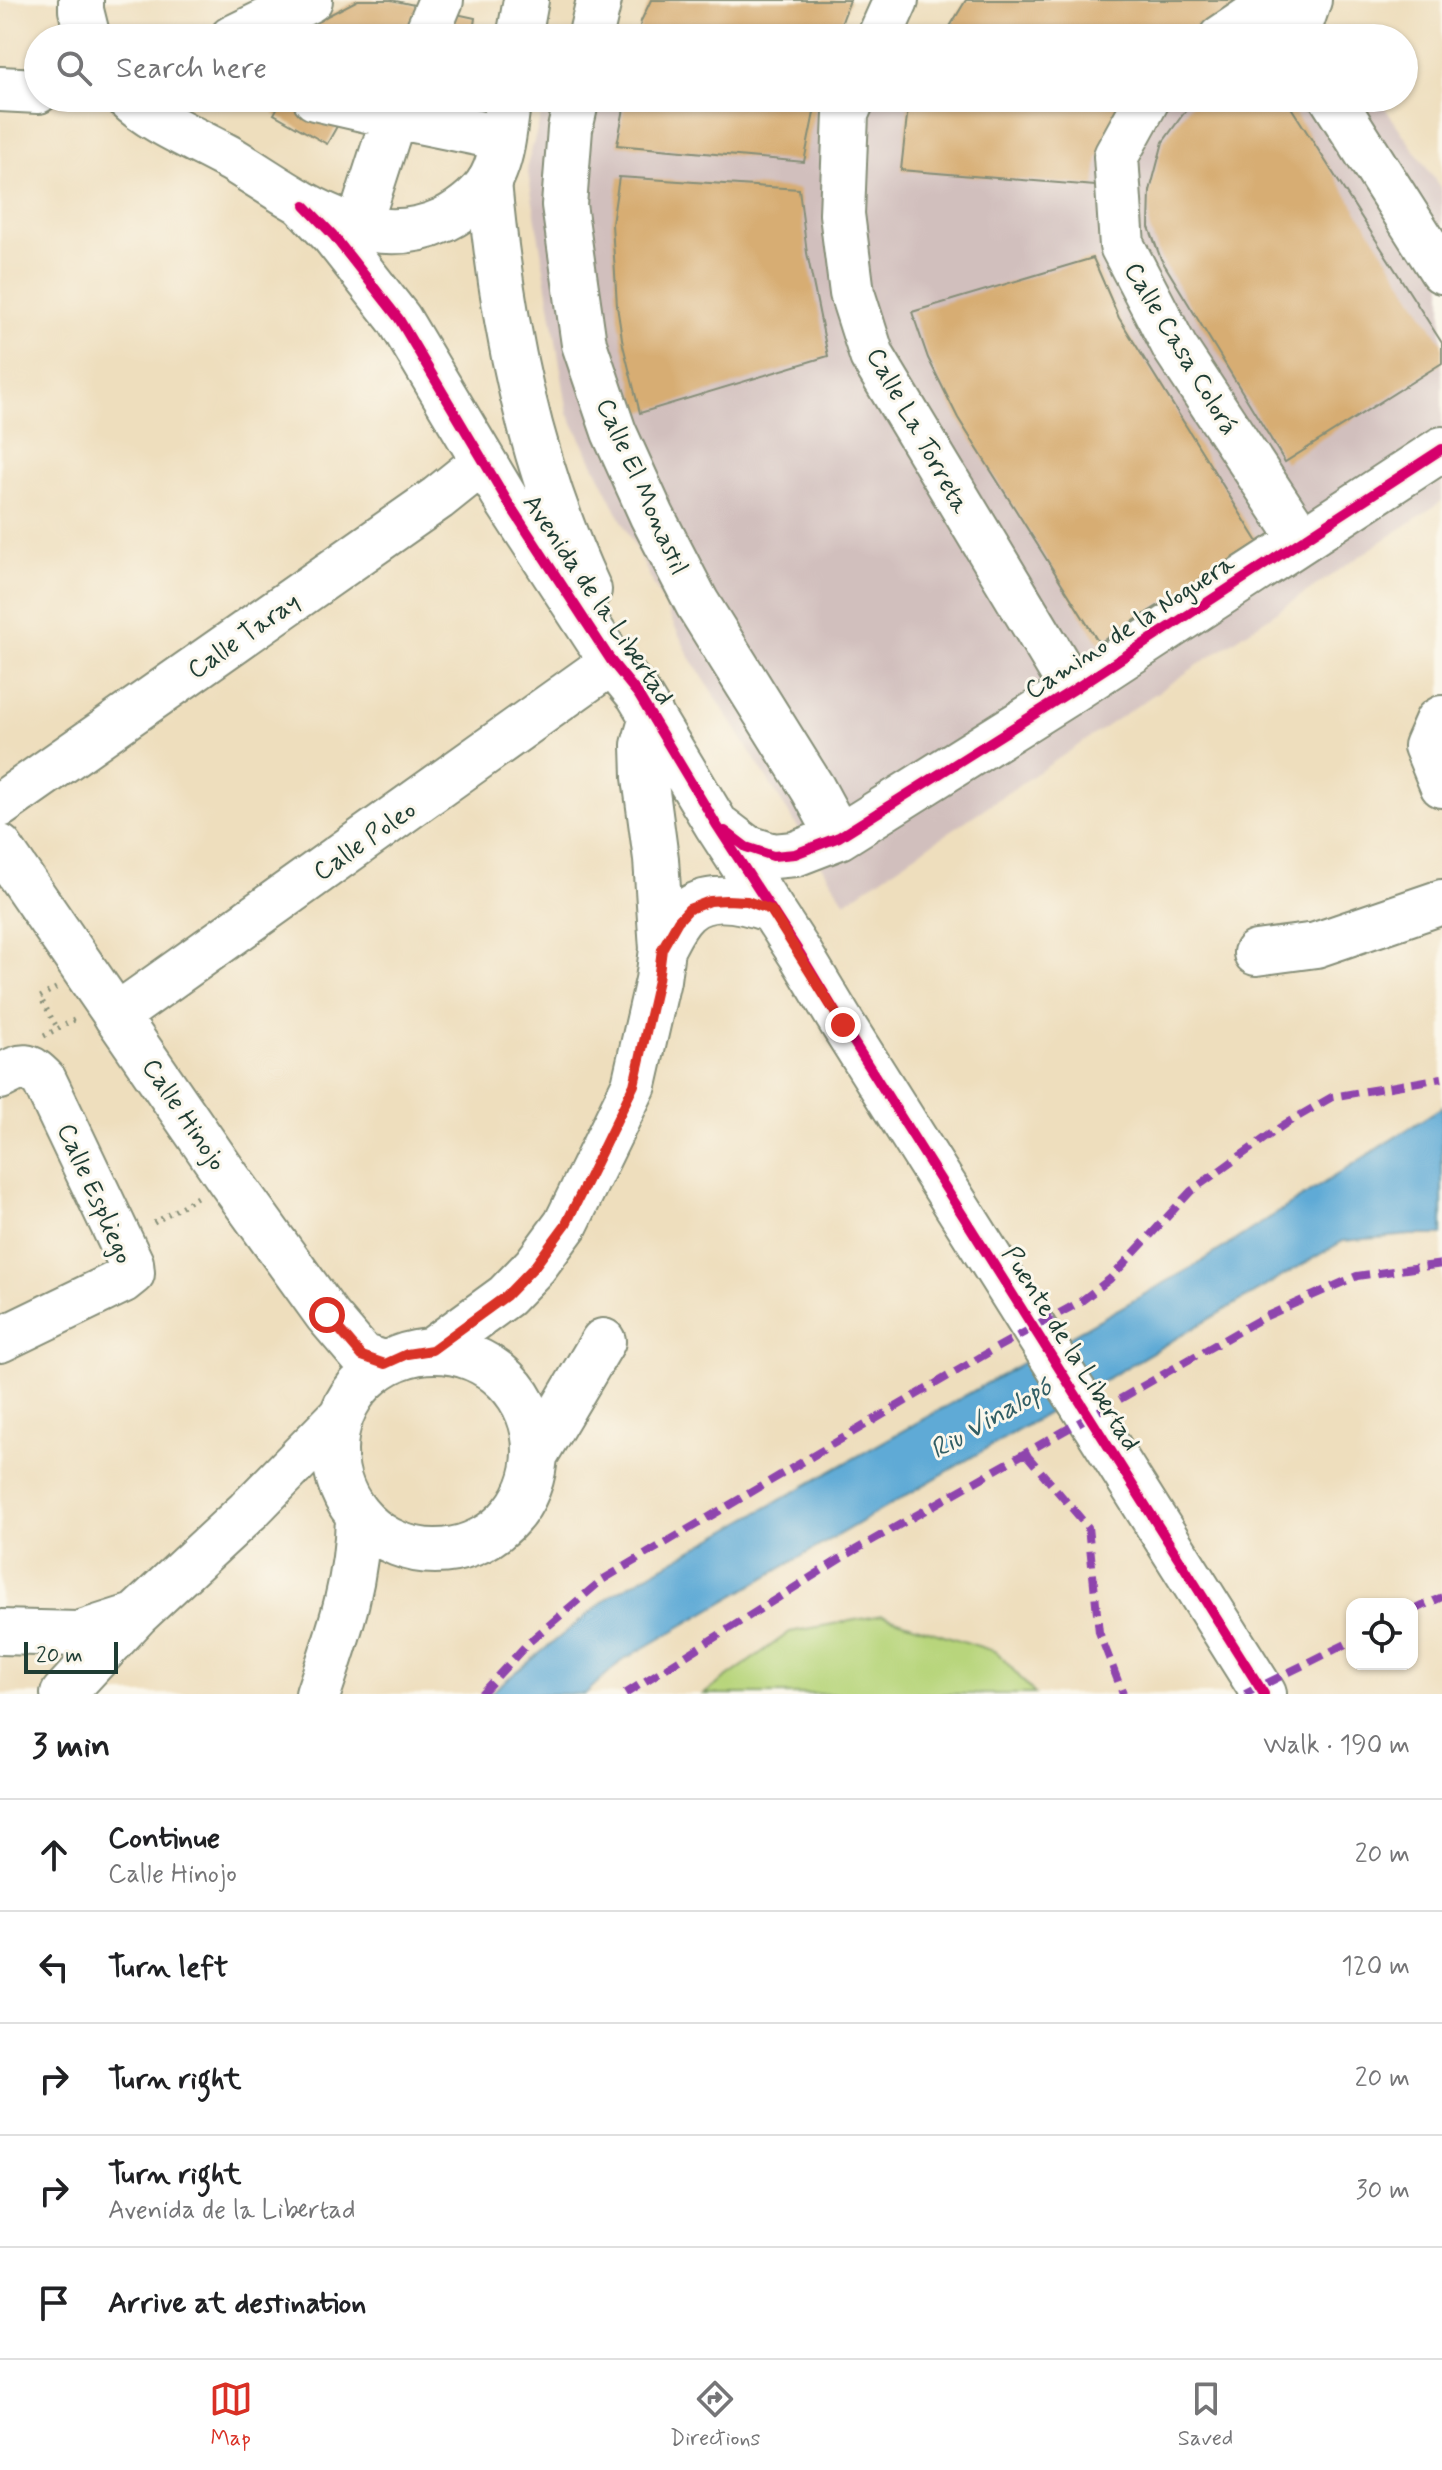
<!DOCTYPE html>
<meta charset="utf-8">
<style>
body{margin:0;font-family:Mynerve,sans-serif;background:#f2f2f2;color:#202124}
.controls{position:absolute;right:24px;bottom:24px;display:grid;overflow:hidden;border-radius:16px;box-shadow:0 2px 6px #0004}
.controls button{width:72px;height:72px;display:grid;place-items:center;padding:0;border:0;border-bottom:2px solid #e0e0e0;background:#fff;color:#202124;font:40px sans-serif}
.scale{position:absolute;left:24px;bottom:20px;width:94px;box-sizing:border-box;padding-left:8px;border:4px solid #1f3d34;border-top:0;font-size:22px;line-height:28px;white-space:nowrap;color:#1f3d34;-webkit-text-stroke:6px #fbf7ec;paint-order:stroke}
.stop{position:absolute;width:24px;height:24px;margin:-18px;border:6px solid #d93025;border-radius:50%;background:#fff}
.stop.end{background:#d93025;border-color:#fff;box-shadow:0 2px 8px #0008}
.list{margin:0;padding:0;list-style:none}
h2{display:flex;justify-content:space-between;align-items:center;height:104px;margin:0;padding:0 32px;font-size:34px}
h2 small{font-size:26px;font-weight:400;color:#757577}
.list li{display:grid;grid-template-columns:52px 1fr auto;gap:24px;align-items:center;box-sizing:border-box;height:112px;padding:0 32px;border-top:2px solid #e0e0e0}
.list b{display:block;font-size:30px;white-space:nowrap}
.list p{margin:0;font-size:26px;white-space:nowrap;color:#757577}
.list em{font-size:26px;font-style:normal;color:#757577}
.icon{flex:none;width:44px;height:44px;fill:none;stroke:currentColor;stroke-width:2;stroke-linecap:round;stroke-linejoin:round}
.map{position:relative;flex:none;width:1442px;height:1694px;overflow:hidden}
.search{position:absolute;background:#fff;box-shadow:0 2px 6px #0004;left:24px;right:24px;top:24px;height:88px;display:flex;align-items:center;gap:20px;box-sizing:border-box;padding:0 28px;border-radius:44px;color:#757577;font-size:30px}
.sheet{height:664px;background:#fff}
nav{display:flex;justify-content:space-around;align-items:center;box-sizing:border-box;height:112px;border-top:2px solid #e0e0e0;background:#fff;font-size:22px;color:#757577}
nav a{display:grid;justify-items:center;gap:4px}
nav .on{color:#d93025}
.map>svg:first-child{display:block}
.industrial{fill:#d1bfbd}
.green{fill:#b8d57b;stroke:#6c8958;stroke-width:2}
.water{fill:#5eaad6;stroke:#3e7485;stroke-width:2}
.building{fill:#d7ad73}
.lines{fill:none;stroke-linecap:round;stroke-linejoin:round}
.minor-casing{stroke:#868e78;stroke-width:48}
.major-casing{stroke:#868e78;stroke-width:48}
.path{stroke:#868e78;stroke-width:5;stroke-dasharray:2 6;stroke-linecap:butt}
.minor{stroke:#fff;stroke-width:44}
.major{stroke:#fff;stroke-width:44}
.quiet{stroke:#8e44ad;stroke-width:8;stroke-dasharray:16 8;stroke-linecap:butt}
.cycleway-casing{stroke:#fbf7ec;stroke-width:15}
.cycleway{stroke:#d6006c;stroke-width:10}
.route{stroke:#d93025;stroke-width:10}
.labels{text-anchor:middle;stroke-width:6;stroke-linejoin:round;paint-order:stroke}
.street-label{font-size:26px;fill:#1f3d34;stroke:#fbf7ec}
.water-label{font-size:28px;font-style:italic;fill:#325e65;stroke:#fbf7ec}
</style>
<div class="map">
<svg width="1442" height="1694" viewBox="0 0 1442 1694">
<rect width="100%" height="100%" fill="#fbf7ec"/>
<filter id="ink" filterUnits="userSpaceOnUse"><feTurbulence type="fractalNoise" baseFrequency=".0125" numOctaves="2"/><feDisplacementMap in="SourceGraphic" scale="16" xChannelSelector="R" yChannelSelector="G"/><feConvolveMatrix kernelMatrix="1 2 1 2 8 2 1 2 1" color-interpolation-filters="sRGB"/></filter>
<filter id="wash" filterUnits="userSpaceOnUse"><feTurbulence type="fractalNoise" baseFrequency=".006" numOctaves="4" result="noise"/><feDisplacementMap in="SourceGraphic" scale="32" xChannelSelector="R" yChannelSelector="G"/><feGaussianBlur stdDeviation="1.8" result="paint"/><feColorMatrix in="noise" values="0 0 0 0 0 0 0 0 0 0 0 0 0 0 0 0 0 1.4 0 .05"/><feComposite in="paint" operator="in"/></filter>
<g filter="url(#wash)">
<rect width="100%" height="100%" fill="#eedebd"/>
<path class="industrial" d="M546,98H1378L1442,190V501L845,902L690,657L568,413L527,166Z"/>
<path class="green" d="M882,1615L997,1652L1035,1694H704L790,1632Z"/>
<path class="water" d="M1442,1107V1235H1411L1343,1241L620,1662L585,1694H489L612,1595L1198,1264Z"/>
<g id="blocks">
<path class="building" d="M358,0H391L475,18L472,38H314L300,30Z
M651,0H850L836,38H638L641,21Z
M966,0H1258L1189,38H943Z
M283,98H353L327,144L274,114Z
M626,98H817L804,162L617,145Z
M909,98H1131L1098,159L1095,186L901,170Z
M1204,98H1285L1442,343V363L1285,462L1161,259L1149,227L1150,191L1163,142L1189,106Z
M619,177L799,189L807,253L828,356L640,413L623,345L617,306L612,224Z
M1093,258L1119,318L1258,542L1099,643L958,418L928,358L912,312Z"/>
</g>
</g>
<g filter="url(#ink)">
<use href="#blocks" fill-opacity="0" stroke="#868e78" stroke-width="2"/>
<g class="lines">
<g class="minor-casing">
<path id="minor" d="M232,38L310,0
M425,38L441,0
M590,38L599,0
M879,38L896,0
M1221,38L1255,15L1286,0
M1296,38L1309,0
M315,98L394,116L401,98
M577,98L570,129L564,205L584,344L614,432L652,516L697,603L813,789L839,837
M853,98L846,114L842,214L852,293L872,356L1073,690
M1148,98L1116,156L1122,246L1175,348L1302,540
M1332,98L1442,271
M489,182C502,323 529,461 589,590
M305,206L333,235L399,319L509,504L612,662L638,694L716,824L801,955L843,1025L1264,1694
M358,228L394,116L502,138
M1442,718L1437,721L1426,746L1442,785
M0,805L438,498L483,462
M721,828L746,847L773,856L795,854L839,837L1073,690L1442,449
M0,847L228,1178L327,1315L362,1356L385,1364
M662,949C669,936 675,922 686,912C708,891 746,901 771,910
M1256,953L1316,945L1442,902
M116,1016L612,662
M0,1077C22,1066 26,1061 44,1080L131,1263L132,1273L122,1281L0,1340
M432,1350L506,1296L535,1266L566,1224L634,1085L658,980L662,949L656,859L645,777L644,745L652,717
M335 1451a100 100 0 1 1 200 0a100 100 0 1 1-200 0Z
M536,1454L603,1341
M0,1632L78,1634L134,1616
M63,1694L136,1615L248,1511L340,1417
M318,1694C339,1632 357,1583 358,1516"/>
</g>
<g class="major-casing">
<path id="major" d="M81,0V10L88,38
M519,38L526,0
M0,89L38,91
M128,98C152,122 202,142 233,160C297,199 365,256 444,220C464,210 487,192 495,170C504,148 505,121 509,98"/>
</g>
<path class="path" d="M56,988L40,997L58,1029
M44,1036L74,1020
M154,1223L197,1197"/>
<use href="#minor" class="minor"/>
<use href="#major" class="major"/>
<path class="quiet" d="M1025,1453L1088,1527L1099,1632L1123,1694
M1412,1611L1442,1597
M481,1694L528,1643L602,1580L996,1348L1080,1302L1110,1279L1191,1191L1285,1124L1332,1097L1442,1078
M625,1694L843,1557L1262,1318L1357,1276L1442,1264
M1245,1694L1352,1641"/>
<g class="cycleway-casing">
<path id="cycleway" d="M305,206L333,235L399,319L509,504L612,662L638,694L716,824L801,955L843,1025L1264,1694
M725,831L746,847L773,856L795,854L839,837L1073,690L1442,449"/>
</g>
<use href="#cycleway" class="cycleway"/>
</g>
</g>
<g class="lines" filter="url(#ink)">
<path class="route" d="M327,1315L362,1356L385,1364L407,1354L432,1350L506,1296L535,1266L566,1224L634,1085L658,980L662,949L678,921L689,909L710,901L726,900L747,901L771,910L843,1025"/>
</g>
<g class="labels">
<g class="street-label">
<text transform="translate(1182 348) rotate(59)" y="9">Calle Casa Colorá</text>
<text transform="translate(919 430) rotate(61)" y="9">Calle La Torreta</text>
<text transform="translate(643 486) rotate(66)" y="9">Calle El Monastil</text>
<text transform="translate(599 599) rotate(56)" y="9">Avenida de la Libertad</text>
<text transform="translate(1129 626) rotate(-33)" y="9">Camino de la Noguera</text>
<text transform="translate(243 635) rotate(-35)" y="9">Calle Taray</text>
<text transform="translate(364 840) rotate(-35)" y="9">Calle Poleo</text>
<text transform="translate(185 1114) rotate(56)" y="9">Calle Hinojo</text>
<text transform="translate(96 1193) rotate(66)" y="9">Calle Espliego</text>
<text transform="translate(1072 1348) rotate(58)" y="9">Puente de la Libertad</text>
</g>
<g class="water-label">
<text transform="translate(990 1417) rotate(-30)" y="10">Riu Vinalopó</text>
</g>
</g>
</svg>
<div class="controls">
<button><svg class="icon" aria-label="locate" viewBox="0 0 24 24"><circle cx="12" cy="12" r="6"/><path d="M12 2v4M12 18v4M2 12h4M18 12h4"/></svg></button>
</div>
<div class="scale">20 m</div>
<div class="stop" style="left:327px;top:1315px"></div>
<div class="stop end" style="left:843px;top:1025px"></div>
<div class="search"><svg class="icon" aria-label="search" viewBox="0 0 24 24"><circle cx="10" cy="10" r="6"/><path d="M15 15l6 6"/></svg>Search here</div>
</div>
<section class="sheet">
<h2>3 min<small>Walk · 190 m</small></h2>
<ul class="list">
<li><svg class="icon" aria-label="ahead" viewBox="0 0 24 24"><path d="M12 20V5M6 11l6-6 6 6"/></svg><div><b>Continue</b><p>Calle Hinojo</p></div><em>20 m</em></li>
<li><svg class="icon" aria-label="left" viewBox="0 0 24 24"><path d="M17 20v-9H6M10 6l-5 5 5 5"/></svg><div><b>Turn left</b></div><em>120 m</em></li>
<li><svg class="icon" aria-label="right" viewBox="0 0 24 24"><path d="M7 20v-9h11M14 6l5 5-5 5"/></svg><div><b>Turn right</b></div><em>20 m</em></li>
<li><svg class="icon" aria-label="right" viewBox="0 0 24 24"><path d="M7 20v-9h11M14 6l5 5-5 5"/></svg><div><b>Turn right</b><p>Avenida de la Libertad</p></div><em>30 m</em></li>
<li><svg class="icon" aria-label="arrive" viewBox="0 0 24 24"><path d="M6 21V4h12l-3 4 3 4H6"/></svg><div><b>Arrive at destination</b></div></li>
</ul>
</section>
<nav>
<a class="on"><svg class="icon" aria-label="map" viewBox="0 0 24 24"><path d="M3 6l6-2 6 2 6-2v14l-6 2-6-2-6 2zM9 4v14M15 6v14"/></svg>Map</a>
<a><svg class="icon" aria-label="directions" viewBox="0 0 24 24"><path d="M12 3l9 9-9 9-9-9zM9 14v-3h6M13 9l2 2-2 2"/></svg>Directions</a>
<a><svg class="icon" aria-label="saved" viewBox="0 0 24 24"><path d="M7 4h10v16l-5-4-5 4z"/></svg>Saved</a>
</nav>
